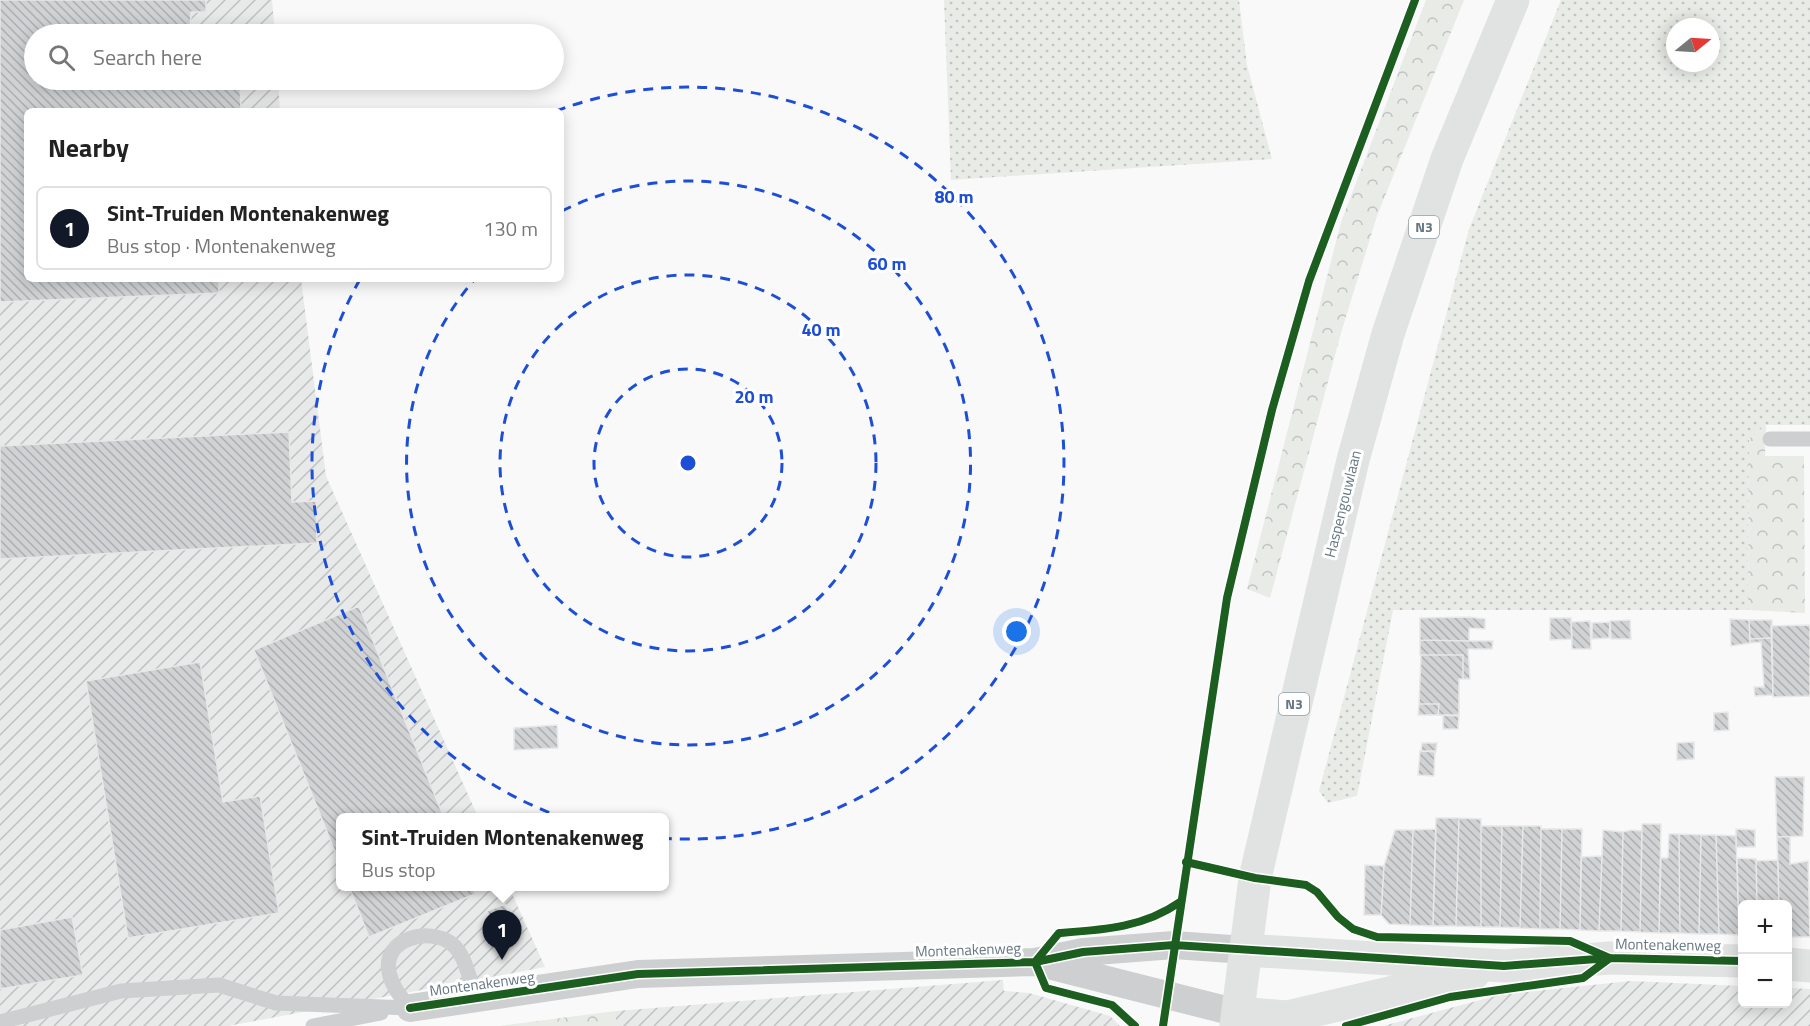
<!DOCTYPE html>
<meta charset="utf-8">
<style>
body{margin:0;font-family:"Titillium Web",sans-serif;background:#f2f2f2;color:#222}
.controls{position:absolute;right:18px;bottom:18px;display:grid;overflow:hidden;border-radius:9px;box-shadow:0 3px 15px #0003}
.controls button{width:54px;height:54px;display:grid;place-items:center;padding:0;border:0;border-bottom:2px solid #e0e0e0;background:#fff;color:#222;font:30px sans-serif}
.compass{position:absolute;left:1666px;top:18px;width:54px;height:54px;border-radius:50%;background:#fff;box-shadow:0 3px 15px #0003;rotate:72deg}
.you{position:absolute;left:1017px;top:632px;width:21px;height:21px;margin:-15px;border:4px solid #fff;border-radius:50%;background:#1a73e8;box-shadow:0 0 0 9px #1a73e833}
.badge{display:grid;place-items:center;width:39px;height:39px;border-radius:50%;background:#111827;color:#fff;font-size:20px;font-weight:700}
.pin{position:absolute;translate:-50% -50px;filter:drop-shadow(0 2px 3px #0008)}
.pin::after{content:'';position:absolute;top:32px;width:21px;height:18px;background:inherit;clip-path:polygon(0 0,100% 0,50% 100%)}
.popup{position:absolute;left:336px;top:813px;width:333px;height:78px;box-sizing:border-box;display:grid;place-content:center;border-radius:9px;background:#fff;filter:drop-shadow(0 2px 4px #0005);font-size:20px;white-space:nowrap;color:#767676}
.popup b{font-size:22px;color:#222}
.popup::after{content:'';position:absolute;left:50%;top:100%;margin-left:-12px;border:12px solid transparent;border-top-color:#fff}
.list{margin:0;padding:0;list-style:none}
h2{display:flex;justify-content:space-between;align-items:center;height:78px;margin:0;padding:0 24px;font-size:26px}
h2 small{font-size:20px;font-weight:400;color:#767676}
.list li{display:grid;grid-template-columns:39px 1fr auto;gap:18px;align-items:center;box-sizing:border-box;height:84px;margin:0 12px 12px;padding:0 12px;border:2px solid #e0e0e0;border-radius:9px}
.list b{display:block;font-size:22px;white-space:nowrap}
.list p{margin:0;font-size:20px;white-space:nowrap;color:#767676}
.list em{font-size:20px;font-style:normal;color:#767676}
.icon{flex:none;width:33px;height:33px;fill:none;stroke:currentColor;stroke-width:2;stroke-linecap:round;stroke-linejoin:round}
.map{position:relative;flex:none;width:1810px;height:1026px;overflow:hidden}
.search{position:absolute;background:#fff;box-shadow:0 3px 15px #0003;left:24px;top:24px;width:540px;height:66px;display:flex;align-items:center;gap:15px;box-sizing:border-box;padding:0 21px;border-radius:33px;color:#767676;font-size:22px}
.panel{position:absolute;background:#fff;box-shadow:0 3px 15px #0003;left:24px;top:108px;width:540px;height:174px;border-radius:9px}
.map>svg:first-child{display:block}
.industrial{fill:url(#industrial-furrows)}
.grass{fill:url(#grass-dots);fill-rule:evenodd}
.forest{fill:url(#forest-crowns)}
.building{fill:url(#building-back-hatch);stroke:#e8e8e8;stroke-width:1.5}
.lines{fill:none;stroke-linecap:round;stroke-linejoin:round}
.lane{stroke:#cecfd0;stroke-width:15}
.street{stroke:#cecfd0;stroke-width:28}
.secondary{stroke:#e1e2e2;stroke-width:33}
.primary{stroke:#e1e2e2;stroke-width:33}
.cycleway-casing{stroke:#fff;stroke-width:11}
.cycleway{stroke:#1b5e20;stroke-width:8}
.ring{fill:none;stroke:#1d4ed8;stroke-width:3;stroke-dasharray:10 8}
.labels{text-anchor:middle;stroke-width:6;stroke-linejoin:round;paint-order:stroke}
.shield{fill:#fff;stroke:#939fa8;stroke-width:1.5}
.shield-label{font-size:14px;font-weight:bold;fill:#657683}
.street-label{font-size:15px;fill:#657683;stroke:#fff}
.centre{fill:#1d4ed8;stroke:#fff;stroke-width:3}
.ring-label{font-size:18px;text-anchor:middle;font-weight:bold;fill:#1d4ed8;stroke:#fff;stroke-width:6;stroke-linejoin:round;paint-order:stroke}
</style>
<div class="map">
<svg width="1810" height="1026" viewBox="0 0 1810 1026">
<defs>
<pattern id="industrial-furrows" width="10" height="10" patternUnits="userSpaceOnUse" patternTransform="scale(1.5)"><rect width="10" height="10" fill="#e8e9e9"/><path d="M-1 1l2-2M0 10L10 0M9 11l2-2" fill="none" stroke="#c0c1c2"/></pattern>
<pattern id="grass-dots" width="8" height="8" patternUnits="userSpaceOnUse" patternTransform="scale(1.5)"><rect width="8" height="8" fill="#e8ebe6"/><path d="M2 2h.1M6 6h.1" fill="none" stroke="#c0c3c0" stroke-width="1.8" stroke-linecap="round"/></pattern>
<pattern id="forest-crowns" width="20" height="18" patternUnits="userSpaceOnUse" patternTransform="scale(1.5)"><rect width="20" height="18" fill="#e8ebe6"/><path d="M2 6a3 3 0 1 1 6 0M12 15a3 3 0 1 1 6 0" fill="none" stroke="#c0c3c0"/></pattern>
<pattern id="building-back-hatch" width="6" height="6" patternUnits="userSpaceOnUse" patternTransform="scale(1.5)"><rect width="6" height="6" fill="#d0d2d3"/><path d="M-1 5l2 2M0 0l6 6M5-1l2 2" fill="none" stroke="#acafb1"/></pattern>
</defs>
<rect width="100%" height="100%" fill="#f9f9f9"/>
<path class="industrial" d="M0,0H272L275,34H34V80H278L280,111H27V279H301L326,476L478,817L340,818V886L509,887L545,967L228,1026H0Z
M1003,980L1004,991L1029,993L1110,1016L1120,1026H616V1011Z
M1630,981L1742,986V1004H1788V988L1810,989V1026H1383L1499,995Z"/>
<path class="grass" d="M944,0H1239L1247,65L1272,159L951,180Z
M1561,0H1810V425H1766L1749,439L1748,610H1393L1357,796L1328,803L1319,791L1469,229ZM1675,27H1711V63H1675Z"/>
<path class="forest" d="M1426,0H1464L1377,216L1341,333L1270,598L1247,589L1341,222Z
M1766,425L1765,456H1804L1805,613L1748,610L1749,439Z
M616,1011V1026H499Z"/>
<path class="building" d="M0,0H206V12H191L190,34H34V80H240L241,111H27V279H219V293L0,302Z
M289,432L292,502L316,501L317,543L0,559V446Z
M359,606L444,818H340V864L254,650Z
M1469,617L1485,619V629L1469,628V641L1420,640V618Z
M1550,618H1571L1572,639L1550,640Z
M1730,619L1749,620L1750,643L1731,646Z
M1630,620L1631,639H1611L1610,621Z
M1749,620H1772V638L1750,639Z
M1588,621H1590L1591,649H1572L1571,622Z
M1610,622L1609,638L1592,639V623Z
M1810,625V696L1773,697L1771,626Z
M1772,638L1773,695L1755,696L1754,687H1764L1761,642L1750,643V639Z
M1420,640L1469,641H1493L1492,649H1468L1470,679H1463V655H1420Z
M1421,655H1463V679H1459V716L1438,715L1439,704H1419Z
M200,662L223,802L260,796L279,913L128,938L86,681Z
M1419,704H1439L1438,715H1418Z
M1728,712L1729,730L1714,731V713Z
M1443,715H1459L1458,729H1443Z
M557,725L558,748L514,750V728Z
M1694,742V759L1677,760V743Z
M1422,743H1437L1436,752L1421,751Z
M1420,751H1435L1434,776L1418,775Z
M1775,777H1804L1803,836L1777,837Z
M1436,818H1459L1456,926H1433Z
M1459,818L1481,819V927L1456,926Z
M1642,824H1661L1659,933L1640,932Z
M1481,826H1502L1500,927H1481Z
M1502,826H1523L1520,928L1500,927Z
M1523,826H1541L1540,929L1520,928Z
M1436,829L1433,926L1410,925L1413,830Z
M1541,829H1562L1560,929H1540Z
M1562,829H1582L1580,930L1560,929Z
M1736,829L1755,830V847H1736Z
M1395,830H1413L1410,925L1389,924L1381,915L1384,866Z
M1603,830L1623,832L1621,931H1599Z
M1631,830L1642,831L1640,932L1621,931L1623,832Z
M1669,834H1679L1680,933H1659L1661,858H1668Z
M1679,834L1701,835L1699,934L1680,933Z
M1701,835H1716L1719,934H1699Z
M1716,835L1736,836L1739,935L1719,934Z
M1777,837H1790V864L1808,861L1810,937H1788V904H1779Z
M1602,856L1599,931L1580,930L1581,857Z
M1737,858L1756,859L1757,904H1742V935H1739Z
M1778,860L1779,904H1757L1756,861Z
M1365,865L1384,866L1381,915H1364Z
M349,886H472L475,894L369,937Z
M505,904L515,930L498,937L487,911Z
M72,917L83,975L0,989V930Z"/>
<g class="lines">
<path class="lane" d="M1770,439H1810
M410,1008C401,997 392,987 389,972C382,939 429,926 452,944C466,955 470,982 476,999
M0,1022L121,991L219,985L276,1003L410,1008
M313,1026L381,1013"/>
<path class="street" d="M1040,963L1238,1013
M410,1008L638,974L1035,962L1083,952L1174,945L1245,950"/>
<path class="secondary" d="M1245,950L1504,966L1610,958L1742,961
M1788,964L1810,966
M1238,1013L1287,1017L1474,973"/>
<path class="primary" d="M1236,1026L1255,878L1353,460L1388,334L1447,159L1513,0"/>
<g class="cycleway-casing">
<path id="cycleway" d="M1186,862L1255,878L1306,885L1317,892L1338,917L1353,929L1377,937L1570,941L1607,957
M1035,962L1059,933C1102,930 1143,928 1180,902
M1035,962L1046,988L1112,1005L1135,1026
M410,1008L638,974L1035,962L1083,952L1174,945L1504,966L1610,958L1742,961
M1163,1026L1227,598L1272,410L1309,281L1415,0
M1346,1026L1450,997L1583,978L1610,958"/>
</g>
<use href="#cycleway" class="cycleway"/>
</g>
<g class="ring">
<circle cx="688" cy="463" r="94"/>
<circle cx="688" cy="463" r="188"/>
<path d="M562 211A282 282 0 1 1 474 280"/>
<path d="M556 111A376 376 0 1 1 359 281"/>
</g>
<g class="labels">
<g class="shield">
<rect x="1409" y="216" width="30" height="22" rx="4.5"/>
<rect x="1279" y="693" width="30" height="22" rx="4.5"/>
</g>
<g class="shield-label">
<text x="1424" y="232">N3</text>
<text x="1294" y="709">N3</text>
</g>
<g class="street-label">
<text transform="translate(1343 504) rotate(-76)" y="5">Haspengouwlaan</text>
<text transform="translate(1668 945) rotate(1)" y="5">Montenakenweg</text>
<text transform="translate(968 950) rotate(-2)" y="5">Montenakenweg</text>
<text transform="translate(482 984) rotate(-8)" y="5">Montenakenweg</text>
</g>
</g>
<circle cx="688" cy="463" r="9" class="centre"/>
<g class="ring-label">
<text x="954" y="203">80 m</text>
<text x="887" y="270">60 m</text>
<text x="821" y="336">40 m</text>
<text x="754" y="403">20 m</text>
</g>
</svg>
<div class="controls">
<button>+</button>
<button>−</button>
</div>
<svg class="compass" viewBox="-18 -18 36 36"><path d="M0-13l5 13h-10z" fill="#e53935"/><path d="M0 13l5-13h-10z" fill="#767676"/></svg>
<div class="you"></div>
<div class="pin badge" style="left:502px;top:960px">1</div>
<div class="popup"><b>Sint-Truiden Montenakenweg</b>Bus stop</div>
<div class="search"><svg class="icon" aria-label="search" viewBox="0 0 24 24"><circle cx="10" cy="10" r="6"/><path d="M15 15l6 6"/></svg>Search here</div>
<section class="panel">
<h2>Nearby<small></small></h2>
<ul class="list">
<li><span class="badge">1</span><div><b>Sint-Truiden Montenakenweg</b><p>Bus stop · Montenakenweg</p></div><em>130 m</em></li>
</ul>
</section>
</div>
